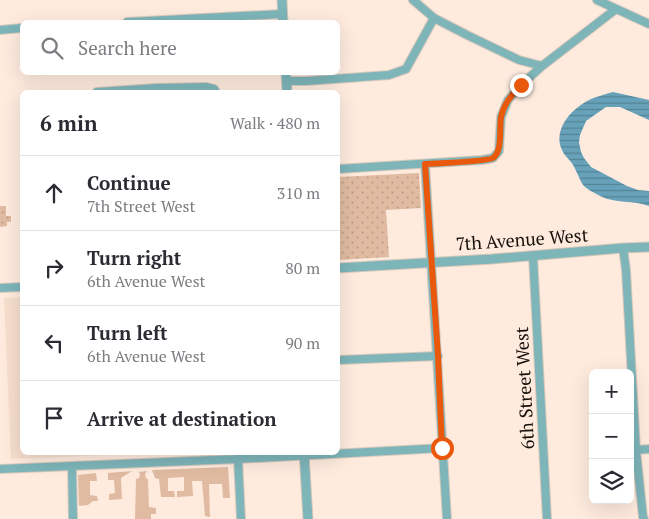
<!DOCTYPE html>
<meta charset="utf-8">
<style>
body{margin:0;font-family:"PT Serif",serif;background:#f2f2f3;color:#2b2b33}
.controls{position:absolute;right:15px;bottom:15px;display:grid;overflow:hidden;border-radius:8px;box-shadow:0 5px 20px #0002}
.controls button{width:45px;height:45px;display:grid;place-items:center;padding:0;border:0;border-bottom:1px solid #e1e1e2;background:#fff;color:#2b2b33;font:25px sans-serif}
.stop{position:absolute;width:15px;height:15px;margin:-11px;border:4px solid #ea580c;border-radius:50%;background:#fff}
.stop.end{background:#ea580c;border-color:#fff;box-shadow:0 1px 5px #0008}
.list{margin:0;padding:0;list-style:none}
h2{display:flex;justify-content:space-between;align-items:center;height:65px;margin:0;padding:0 20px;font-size:21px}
h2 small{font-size:16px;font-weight:400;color:#7c7c81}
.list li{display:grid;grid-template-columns:32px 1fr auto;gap:15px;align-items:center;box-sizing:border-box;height:75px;padding:0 20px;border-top:1px solid #e1e1e2}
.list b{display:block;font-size:19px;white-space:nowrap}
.list p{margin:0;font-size:16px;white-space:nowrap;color:#7c7c81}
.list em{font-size:16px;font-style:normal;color:#7c7c81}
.icon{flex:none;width:28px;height:28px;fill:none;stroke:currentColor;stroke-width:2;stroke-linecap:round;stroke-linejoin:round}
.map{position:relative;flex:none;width:649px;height:519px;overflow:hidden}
.search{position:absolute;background:#fff;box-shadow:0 5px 20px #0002;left:20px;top:20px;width:320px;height:55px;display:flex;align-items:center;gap:12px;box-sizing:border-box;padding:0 18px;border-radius:8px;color:#7c7c81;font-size:19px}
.panel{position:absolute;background:#fff;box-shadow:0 5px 20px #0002;left:20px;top:90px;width:320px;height:365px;border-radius:8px}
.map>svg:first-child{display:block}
.built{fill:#f6decd}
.grass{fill:#e0bba2}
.park{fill:url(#park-dots)}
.water{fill:url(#water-rules)}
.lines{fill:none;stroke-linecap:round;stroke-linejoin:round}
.minor-casing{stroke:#d9c8bc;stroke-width:10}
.tertiary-casing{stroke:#d9c8bc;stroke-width:11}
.minor{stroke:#7db5b9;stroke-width:8}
.tertiary{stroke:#7db5b9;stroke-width:9}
.route{stroke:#ea580c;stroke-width:6}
.labels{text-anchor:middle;stroke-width:5;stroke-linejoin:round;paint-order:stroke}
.street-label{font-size:18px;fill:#18100b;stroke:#feebde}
</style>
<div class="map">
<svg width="649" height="519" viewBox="0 0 649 519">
<defs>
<pattern id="park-dots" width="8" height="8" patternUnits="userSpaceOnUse" patternTransform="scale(1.25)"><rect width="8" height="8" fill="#e0bba2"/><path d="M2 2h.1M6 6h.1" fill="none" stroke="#bfa08a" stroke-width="1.8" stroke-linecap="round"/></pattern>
<pattern id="water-rules" width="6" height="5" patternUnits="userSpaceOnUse" patternTransform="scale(1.25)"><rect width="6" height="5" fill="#67a2ba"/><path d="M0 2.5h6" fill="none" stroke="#548395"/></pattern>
</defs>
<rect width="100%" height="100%" fill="#feebde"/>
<path class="built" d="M22,297V452L157,453L11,459L4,298Z"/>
<path class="grass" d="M228,467L230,498H223L222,484H209L210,517L205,516L202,481H192L193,496L177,497V491H184V477L168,478V491H174L175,497H161L159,479L155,478L152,470Z
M132,471L121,478L122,499L109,500V494L115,493L114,480H108V473Z
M147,471L145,474L146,478L148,479L149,507L156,508V514H151V519H135L136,479L139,478L140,475L139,472Z
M96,473L97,481H90V495L97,496L98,501H93L88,505L79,506L78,475Z"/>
<path class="park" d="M419,173L421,208L386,210L389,257L338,260V177Z
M0,206H6V216H11V222H7V226L0,227Z"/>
<path class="water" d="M613,92L649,100V120L620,107H606L586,121L580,135L579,142L581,152L584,158L591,167L627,186L638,190L649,191V206C634,200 615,204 600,196C595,193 588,190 584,186C580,182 576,168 571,162C568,158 564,155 562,150C552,129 573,107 591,99C598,96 606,94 613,92Z"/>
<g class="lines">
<g class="minor-casing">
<path id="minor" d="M413,0L434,18L467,35L519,60L542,66
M597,0L649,24
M127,22L282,14
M0,30L22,28
M287,81H307L389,75L406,69L434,18
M97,92L156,88L206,87L214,89L216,92
M425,164L447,519
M338,169L482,160L493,158L499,151L501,117L508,100L521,85L542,66L616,9
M623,248L626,270L636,450L643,517L644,519
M533,256L547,519
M0,288L22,287
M338,360L438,356
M636,450L649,449
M238,459L241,519
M72,466L73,519
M0,469L238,459L442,448"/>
</g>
<g class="tertiary-casing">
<path id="tertiary" d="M282,0L283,22
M286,72L287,92
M338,268L492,259L623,248L649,247
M304,452L308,519"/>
</g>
<use href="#minor" class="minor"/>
<use href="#tertiary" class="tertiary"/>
</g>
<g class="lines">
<path class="route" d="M442,448L438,356L425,164C436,163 486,162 493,158C503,151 499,128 501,117C504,103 512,95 521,85"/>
</g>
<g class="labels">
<g class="street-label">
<text transform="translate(522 240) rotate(-4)" y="6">7th Avenue West</text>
<text transform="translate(525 388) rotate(-93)" y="6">6th Street West</text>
</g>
</g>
</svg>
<div class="controls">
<button>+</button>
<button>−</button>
<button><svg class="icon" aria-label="layers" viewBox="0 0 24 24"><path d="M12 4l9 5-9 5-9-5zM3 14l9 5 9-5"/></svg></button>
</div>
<div class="stop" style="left:442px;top:448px"></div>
<div class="stop end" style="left:521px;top:85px"></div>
<div class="search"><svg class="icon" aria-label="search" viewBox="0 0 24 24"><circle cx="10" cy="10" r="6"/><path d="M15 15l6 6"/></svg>Search here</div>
<section class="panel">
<h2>6 min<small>Walk · 480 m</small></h2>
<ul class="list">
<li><svg class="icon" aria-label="ahead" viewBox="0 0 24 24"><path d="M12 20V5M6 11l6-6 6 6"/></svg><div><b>Continue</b><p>7th Street West</p></div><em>310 m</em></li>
<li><svg class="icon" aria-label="right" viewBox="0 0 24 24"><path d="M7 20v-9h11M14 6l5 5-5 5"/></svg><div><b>Turn right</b><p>6th Avenue West</p></div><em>80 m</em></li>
<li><svg class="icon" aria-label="left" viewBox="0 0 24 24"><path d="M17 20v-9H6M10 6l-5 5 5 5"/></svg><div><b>Turn left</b><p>6th Avenue West</p></div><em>90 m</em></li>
<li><svg class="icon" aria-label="arrive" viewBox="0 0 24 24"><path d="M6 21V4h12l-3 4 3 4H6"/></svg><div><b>Arrive at destination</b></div></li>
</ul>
</section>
</div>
